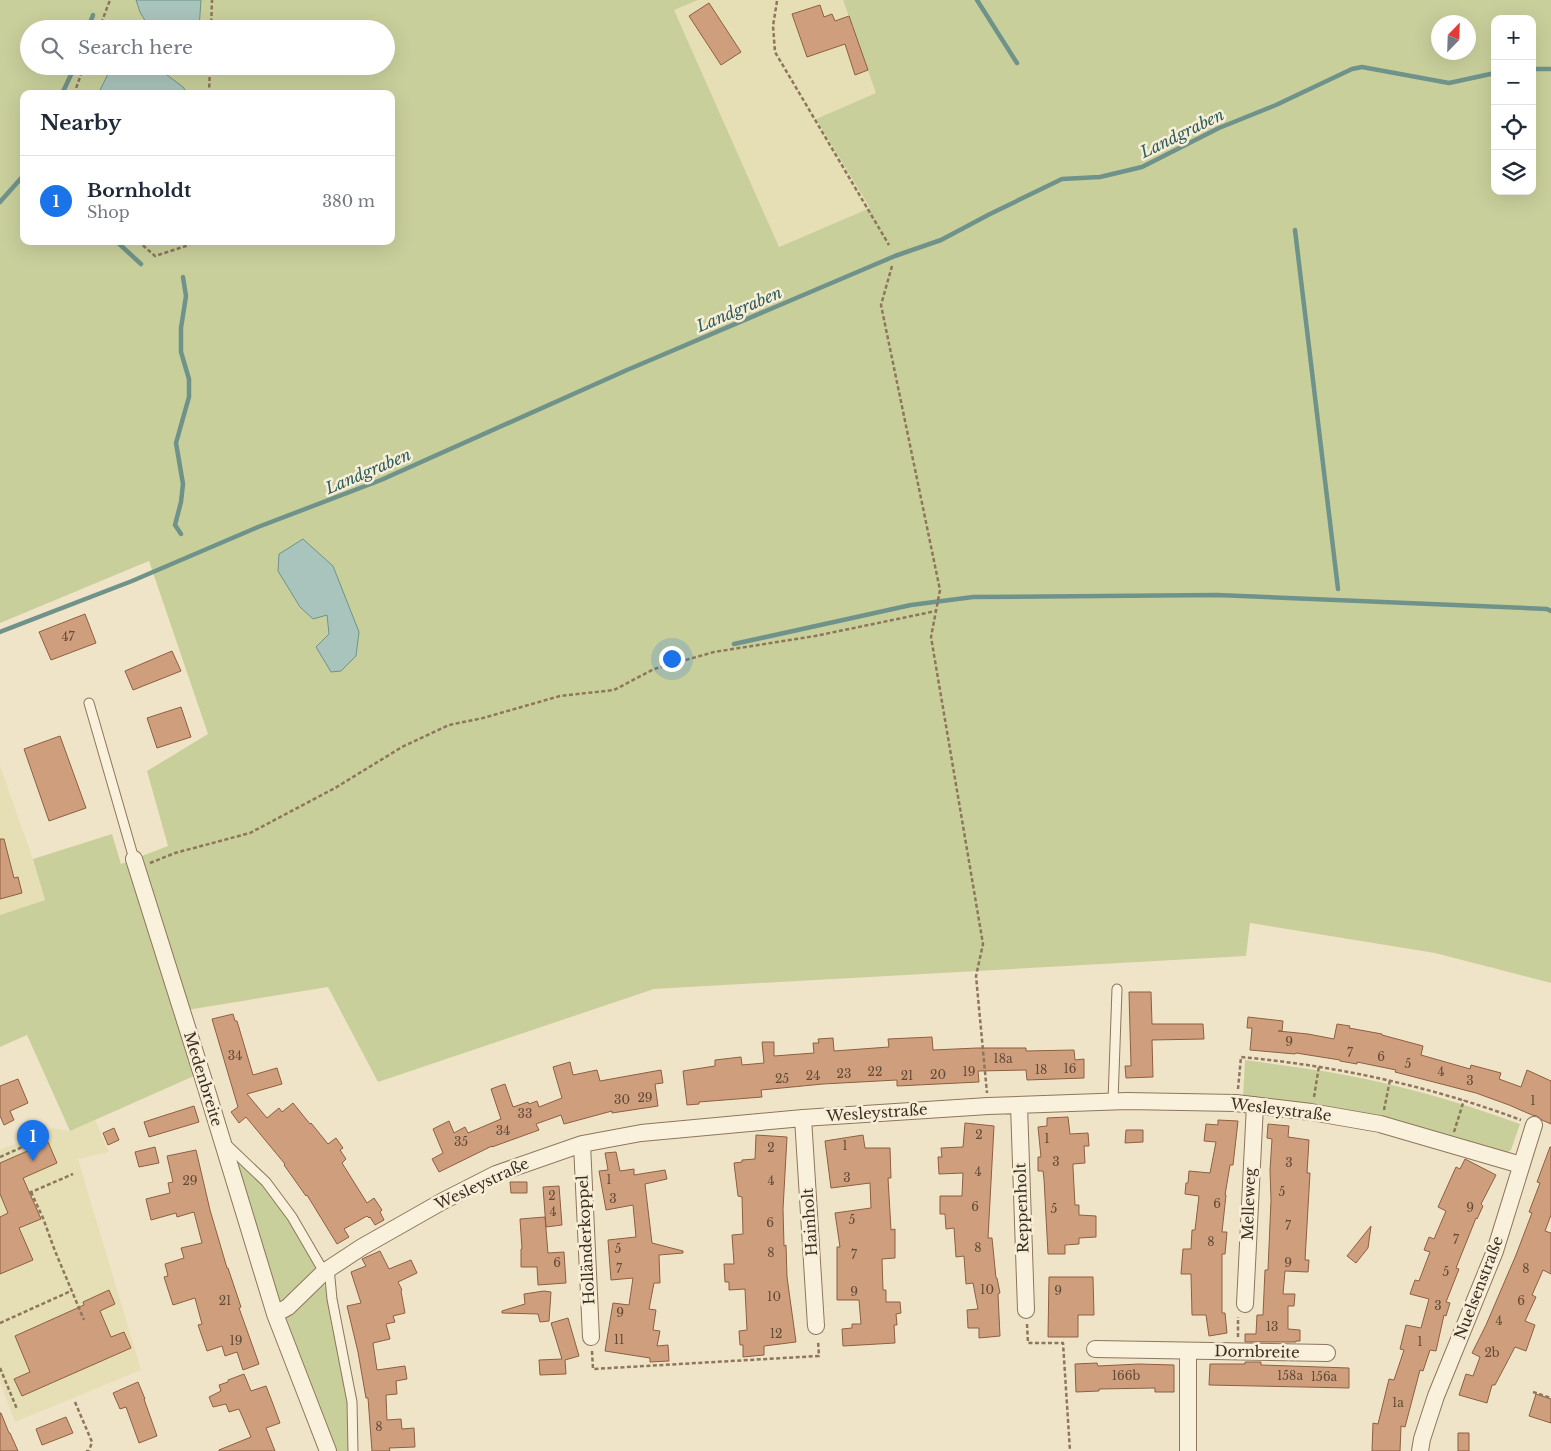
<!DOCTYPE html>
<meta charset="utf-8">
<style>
body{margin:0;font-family:"Libre Baskerville",serif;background:#f2f2f3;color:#1f2937}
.controls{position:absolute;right:15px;top:15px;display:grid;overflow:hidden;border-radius:10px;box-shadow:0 5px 20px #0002}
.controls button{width:45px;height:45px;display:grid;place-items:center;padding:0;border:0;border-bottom:1px solid #e0e1e3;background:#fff;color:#1f2937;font:25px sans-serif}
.compass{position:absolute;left:1431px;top:15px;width:45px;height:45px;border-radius:50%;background:#fff;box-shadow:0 5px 20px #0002;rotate:23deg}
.you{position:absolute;left:671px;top:658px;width:18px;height:18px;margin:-12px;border:4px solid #fff;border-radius:50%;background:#1a73e8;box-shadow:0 0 0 8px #1a73e833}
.badge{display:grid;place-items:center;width:32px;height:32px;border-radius:50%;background:#1a73e8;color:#fff;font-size:16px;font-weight:700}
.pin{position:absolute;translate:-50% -41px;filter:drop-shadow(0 1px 2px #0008)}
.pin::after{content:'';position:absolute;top:26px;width:18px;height:15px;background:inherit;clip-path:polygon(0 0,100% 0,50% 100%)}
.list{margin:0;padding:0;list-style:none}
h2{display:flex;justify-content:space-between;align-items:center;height:65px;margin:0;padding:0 20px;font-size:21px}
h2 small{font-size:16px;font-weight:400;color:#747a83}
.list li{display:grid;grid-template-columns:32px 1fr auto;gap:15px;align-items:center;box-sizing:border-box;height:90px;padding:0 20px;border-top:1px solid #e0e1e3}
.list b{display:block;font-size:19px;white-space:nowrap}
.list p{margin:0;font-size:16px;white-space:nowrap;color:#747a83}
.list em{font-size:16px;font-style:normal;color:#747a83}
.icon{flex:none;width:28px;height:28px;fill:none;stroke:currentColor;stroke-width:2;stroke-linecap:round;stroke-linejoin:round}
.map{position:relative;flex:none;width:1551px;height:1451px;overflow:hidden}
.search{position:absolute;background:#fff;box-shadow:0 5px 20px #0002;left:20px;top:20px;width:375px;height:55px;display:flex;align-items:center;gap:12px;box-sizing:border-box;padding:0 18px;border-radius:28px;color:#747a83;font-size:19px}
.panel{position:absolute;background:#fff;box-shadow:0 5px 20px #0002;left:20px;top:90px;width:375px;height:155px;border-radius:10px}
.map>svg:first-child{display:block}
.farmland{fill:#e6deb5}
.green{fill:#c9cf9b;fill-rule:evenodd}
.water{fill:#a9c4bc;stroke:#6f938a}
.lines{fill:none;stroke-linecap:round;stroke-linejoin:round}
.stream{stroke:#6f938a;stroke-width:4.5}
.building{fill:#cf9f7d;stroke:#8d5f41}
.lane-casing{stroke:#8d765c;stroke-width:11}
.street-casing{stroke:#8d765c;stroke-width:18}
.path{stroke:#8d765c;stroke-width:2.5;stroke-dasharray:4 2.5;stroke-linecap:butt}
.lane{stroke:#faf1dc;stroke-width:9}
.street{stroke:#faf1dc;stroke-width:16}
.labels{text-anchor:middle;stroke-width:5;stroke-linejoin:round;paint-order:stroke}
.number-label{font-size:12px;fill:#624a37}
.street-label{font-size:15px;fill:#3d2e20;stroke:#f7eed8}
.water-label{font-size:16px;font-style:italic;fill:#2f5d5a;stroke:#f7eed8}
</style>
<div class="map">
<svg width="1551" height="1451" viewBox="0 0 1551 1451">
<rect width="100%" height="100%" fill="#f0e4c8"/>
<path class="farmland" d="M698,0H843L877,93L816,119L870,208L778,247L673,10Z
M0,766L33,859L45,900L0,915Z
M95,1120L109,1152L78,1159L141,1370L15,1422L0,1383V1150L53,1128L70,1131Z"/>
<path class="green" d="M0,0H698L674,10L779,247L870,208L816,119L876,93L843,0H1551V983L1435,953L1250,923L1246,956L654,989L378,1082L328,987L175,1012L194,1076L70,1131L27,1035L0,1047V915L45,900L33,859L112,834L121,864L168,846L147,771L208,734L149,561L0,623ZM1495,19H1532V191H1495ZM1438,22H1468V52H1438ZM29,29H386V66H29ZM24,94H391V241H24Z
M1245,1060C1295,1067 1346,1073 1396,1086C1438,1096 1479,1109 1520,1124L1511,1150L1505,1154L1243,1097Z
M242,1163L264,1186L290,1220L313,1259L327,1291L349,1404L350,1451H333L286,1328L236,1166Z"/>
<path class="water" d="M136,0H201L199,29H150L140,12Z
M112,66H155L183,87L188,94H98Z
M303,539L333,566L359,632L356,656L341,671L331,672L316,647L329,634L327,615L313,619L300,607L278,571L279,554Z"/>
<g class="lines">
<path class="stream" d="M977,0L1017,63
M88,29L93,15
M1532,69H1551
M62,94L75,66
M0,202L24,175
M1295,230L1338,589
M116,241L141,264
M181,534L175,525L181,502L183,484L176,443L189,397V379L181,352V328L186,296L183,277
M0,632L132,581L258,527L381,480L627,370L895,256L941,240L990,214L1062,179L1100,177L1142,167L1219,128L1276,105L1352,69L1362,67L1449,83L1495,73
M734,644L911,605L973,597L1217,595L1547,609L1551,611"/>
</g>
<path class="building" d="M709,3L741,52L721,65L689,16Z
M820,5L824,17L832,14L835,21L849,16L868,70L855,75L845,44L807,57L792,14Z
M85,614L96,643L51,660L39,632Z
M172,651L181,671L133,690L125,671Z
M181,707L191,737L157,748L147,718Z
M60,736L86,808L49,821L24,749Z
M0,839H4L14,878L18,877L22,893L0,899Z
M1129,992H1151L1152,1024H1203L1204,1039L1152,1040L1153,1077L1126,1078L1125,1066H1131Z
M233,1014L235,1021H237L253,1075L277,1068L282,1084L247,1094L267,1118L279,1108L282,1112L293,1103L310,1124L311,1123L328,1144L336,1138L343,1148L340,1150L346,1159L342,1163L367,1203L374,1198L382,1210L380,1212L384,1220L375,1225L370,1217L369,1218L367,1216L344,1229L349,1237L337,1244L307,1195L306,1196L284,1165L285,1164L246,1117L239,1123L231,1112L238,1107L212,1019Z
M1248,1017L1283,1021L1282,1031H1278L1308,1034L1334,1039L1337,1024L1350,1026L1349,1028L1382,1034V1035L1423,1046L1421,1055L1470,1069L1471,1065L1501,1073L1499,1079L1521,1087L1527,1070L1551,1081V1124L1542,1120L1537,1116L1532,1115L1509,1105L1476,1093L1395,1072L1396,1070L1357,1062V1064L1340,1061V1060L1296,1053L1295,1054L1250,1050L1252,1028H1247Z
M932,1037L933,1050L977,1048H1026V1051L1074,1050L1075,1060L1084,1059V1078L1027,1080L1026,1070L978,1071L979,1082L897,1086V1080L823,1084L761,1090L762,1097L699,1102V1104L687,1105L683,1071L715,1066V1060L741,1057L742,1065L764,1063L762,1042H774V1056L814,1053L813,1043H819L818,1039L833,1038L834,1051L889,1047L888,1039Z
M570,1062L573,1075L597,1070L600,1081L661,1070L663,1083L655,1084L658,1106L612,1113V1111L564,1124L561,1115L536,1124L539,1130L492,1147V1146L439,1172L432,1159L443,1153L433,1129L449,1121L454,1133L465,1127L468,1133L501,1119L491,1089L505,1084L513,1107L528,1102L529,1104L537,1101L539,1107L562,1098L553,1067Z
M18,1079L28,1103L10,1111L14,1120L4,1125L0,1116V1086Z
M194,1106L199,1122L149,1137L144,1122Z
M1068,1117L1070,1134L1088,1133L1089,1146H1084L1085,1163L1073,1164V1168L1075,1205H1079V1215L1096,1216V1237L1079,1238V1244L1065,1245V1254H1048L1044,1179L1043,1171H1038V1157H1041L1038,1127L1047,1126V1118Z
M1218,1120L1238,1121L1233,1165H1230L1225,1195H1226L1222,1232H1227L1225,1254H1222V1313H1225L1227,1333L1209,1336L1206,1315H1192L1191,1274H1181L1183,1249H1191L1192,1230H1195L1199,1196L1185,1194L1186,1183H1188L1189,1171L1210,1173L1216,1142L1204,1141L1206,1124L1218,1125Z
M965,1123L994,1126L988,1238H992L996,1278H997L1000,1293L998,1294L1000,1336L979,1338V1328H968L967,1310L978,1309L973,1283L966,1284L964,1256L956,1257L954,1228L946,1229L945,1214H940V1196H962L963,1173L939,1174L938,1157H942L941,1148L963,1147Z
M1268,1124L1289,1126L1288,1137L1309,1140L1307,1173H1310L1305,1260H1309L1308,1272L1285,1271L1283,1294H1295L1294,1306H1288V1329L1300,1330V1341H1296V1342H1245V1334H1256L1257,1315H1263L1265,1270H1268L1271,1200L1270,1170L1272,1139L1267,1138Z
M114,1128L119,1140L108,1145L103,1133Z
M1126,1130H1143V1142L1125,1143Z
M756,1135L787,1137L783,1209L784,1246L786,1245L787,1277L796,1342L764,1346V1355L743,1357V1345H740L739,1331L747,1330L745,1289L729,1290V1282H725L724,1264H734L732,1235L743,1234L742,1197L738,1196L734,1163L742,1162V1160L755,1159Z
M863,1135L865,1148H890L891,1178H888L891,1230L895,1229V1258L882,1259L883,1290H886V1302H900L901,1313L896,1314L897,1325H894L895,1343L843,1346L842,1329L852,1328V1324H861L859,1300H837V1247H840L835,1213L871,1208L870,1183L831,1188L825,1141Z
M48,1142L57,1163L23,1178L41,1219L19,1228L33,1260L0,1274V1217L8,1213L0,1194V1163Z
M155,1147L159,1163L139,1167L135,1152Z
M1550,1147H1551V1215L1545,1231L1551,1233V1274L1543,1270L1532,1295L1536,1297L1525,1321L1535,1325L1526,1351L1515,1347L1495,1385H1492L1487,1403L1459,1395L1466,1374L1473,1376L1480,1357L1472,1353L1486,1325L1516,1255L1532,1213L1529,1212L1540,1183L1537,1182Z
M196,1150L210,1210L227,1268H228L241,1307L239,1308L259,1364L243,1370L237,1352L225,1356L222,1346L207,1351L198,1325L202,1324L195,1298L173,1305L164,1277L168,1276L165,1264L184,1258L181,1248L202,1243L194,1212L177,1217L176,1213L151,1220L146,1199L170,1193L168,1183L173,1182L167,1156Z
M616,1152L620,1171L634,1169V1175L665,1170L667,1179L645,1184L652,1243L683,1251V1253L659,1255L660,1283H654L649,1309L656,1310L653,1330L660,1331L657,1346L668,1345L669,1361L650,1362V1358L605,1351L613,1303L629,1305L633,1278L611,1280L608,1240L636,1237L633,1205L606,1210L599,1171L608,1170L605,1153Z
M1465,1159L1496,1175L1481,1204L1483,1206L1477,1219L1476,1218L1456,1268L1459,1269L1446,1302L1450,1303L1446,1316L1444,1315L1436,1351L1430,1350L1423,1371L1420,1370L1405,1427L1401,1426L1400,1451H1372L1373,1423L1378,1424L1389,1379L1394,1380L1404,1350L1400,1349L1406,1325L1421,1328L1429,1299L1410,1294L1415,1280L1419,1281L1430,1252L1424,1250L1429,1237L1434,1239L1446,1211L1438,1207L1456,1167L1460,1169Z
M510,1182H527V1193H511Z
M559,1186L562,1225L546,1227L543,1187Z
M545,1217L548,1253L564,1252L566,1283L538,1285L537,1267H521V1249H522L520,1219Z
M1371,1226L1368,1248L1356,1263L1347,1256Z
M380,1251L389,1269L411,1260L417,1273L398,1282L402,1290L401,1291L405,1313L393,1316L395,1322L386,1324L390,1339L373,1343L377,1370L405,1366L407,1379L396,1381L397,1394L386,1395L387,1420L401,1419L402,1429L414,1428L415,1447L389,1448L390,1451H372L368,1398H366L358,1352L347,1306L361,1303L351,1272L366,1266L362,1259Z
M1049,1277H1093L1094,1315H1078V1337H1048Z
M109,1290L115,1304L100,1311L111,1337L124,1332L131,1348L22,1396L14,1379L30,1372L15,1336L84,1305L83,1302Z
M544,1291L551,1292L549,1321L540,1322L538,1314L502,1313V1311L525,1304L524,1294Z
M568,1318L579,1356L565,1360L566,1374L540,1375L539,1360L562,1359L551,1323Z
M1245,1362H1261V1365L1349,1368V1388L1209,1385L1210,1364H1245Z
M1097,1363L1098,1366L1139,1364L1174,1365V1392H1155V1388L1099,1389V1391L1076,1392L1075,1364Z
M244,1374L251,1391L266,1386L273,1404L280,1423L266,1428L275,1451H219V1450L251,1437L239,1409L229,1412L226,1404L213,1407L209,1397L221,1391L219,1385L228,1382V1380Z
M138,1382L145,1399H144L157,1436L139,1443L126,1407L120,1409L113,1393Z
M1536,1394L1551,1399V1423L1529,1416Z
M0,1413H1L9,1433H10L18,1451H0Z
M66,1417L73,1433L42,1445L36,1429Z
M1458,1433H1469V1451H1458Z"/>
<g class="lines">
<g class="lane-casing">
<path id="lane" d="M89,703L134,859
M1113,1101L1117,989
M226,1144L266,1182L292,1217L324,1272
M329,1268L332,1299L352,1402L353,1451"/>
</g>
<g class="street-casing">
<path id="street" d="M134,859L204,1081L275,1314L328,1451
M1019,1105L1026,1310
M803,1118L816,1326
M582,1144L591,1337
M1245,1304L1255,1105
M275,1314L288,1307L324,1272L362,1247L443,1201L496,1174L582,1144L641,1133L803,1118L988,1106L1127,1101L1236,1103L1311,1112L1380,1124L1521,1165
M1095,1349L1327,1353
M1188,1451V1351
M1420,1451L1422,1439L1436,1396L1495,1251L1534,1125"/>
</g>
<path class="path" d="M777,1L773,26L775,52L889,245
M99,29L110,0
M211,29L212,0
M74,94L84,66
M209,94L210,66
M138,241L155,256L189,245L191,241
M892,266L881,305L940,590L931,637L983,944L976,976L987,1093
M150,863L175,853L250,833L335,788L402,747L449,725L483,718L560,696L614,690L654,669L714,652L815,636L936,611
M1238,1089L1241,1057C1337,1066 1430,1086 1521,1120
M1314,1097L1319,1066
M1384,1110L1390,1080
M1454,1132L1464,1100
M0,1157L45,1137
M31,1192L43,1218L55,1251L84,1320
M29,1193L73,1174
M0,1323L71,1291
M1027,1324L1028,1343H1063L1070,1451
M1238,1337V1317
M592,1351L593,1369L819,1356L818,1341
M0,1368L17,1409
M1533,1392L1551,1398
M75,1402L92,1442L89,1451H85"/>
<use href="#lane" class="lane"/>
<use href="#street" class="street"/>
</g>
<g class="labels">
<g class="number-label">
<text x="68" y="641">47</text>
<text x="1289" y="1046">9</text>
<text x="1350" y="1057">7</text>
<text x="235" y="1060">34</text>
<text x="1381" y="1061">6</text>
<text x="1003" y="1063">18a</text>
<text x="1408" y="1068">5</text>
<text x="1070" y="1073">16</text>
<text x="1041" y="1074">18</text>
<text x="875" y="1076">22</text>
<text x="969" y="1076">19</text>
<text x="1441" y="1076">4</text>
<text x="844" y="1078">23</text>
<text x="938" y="1079">20</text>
<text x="813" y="1080">24</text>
<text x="907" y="1080">21</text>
<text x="782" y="1083">25</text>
<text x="1470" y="1085">3</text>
<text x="645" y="1102">29</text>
<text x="622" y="1104">30</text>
<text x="1533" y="1105">1</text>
<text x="525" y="1118">33</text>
<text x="503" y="1135">34</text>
<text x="979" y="1139">2</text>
<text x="1047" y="1143">1</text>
<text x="461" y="1146">35</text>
<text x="845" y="1150">1</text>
<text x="771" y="1152">2</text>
<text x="1056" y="1166">3</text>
<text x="1289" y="1167">3</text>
<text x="978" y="1176">4</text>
<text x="847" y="1182">3</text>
<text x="609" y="1184">1</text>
<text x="190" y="1185">29</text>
<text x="771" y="1185">4</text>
<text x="1282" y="1196">5</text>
<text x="552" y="1200">2</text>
<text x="613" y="1203">3</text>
<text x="1217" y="1208">6</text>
<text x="975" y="1211">6</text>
<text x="1470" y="1212">9</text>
<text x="1054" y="1213">5</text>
<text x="553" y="1216">4</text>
<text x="852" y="1224">5</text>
<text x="770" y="1227">6</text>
<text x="1288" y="1230">7</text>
<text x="1456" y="1244">7</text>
<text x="1211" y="1246">8</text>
<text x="978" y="1252">8</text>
<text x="618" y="1253">5</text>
<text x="771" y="1257">8</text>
<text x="854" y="1259">7</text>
<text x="557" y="1267">6</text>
<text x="1288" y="1267">9</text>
<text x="619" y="1273">7</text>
<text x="1526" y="1273">8</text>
<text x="1446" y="1276">5</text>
<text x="987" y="1294">10</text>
<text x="1058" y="1295">9</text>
<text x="854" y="1296">9</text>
<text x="774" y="1301">10</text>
<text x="225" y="1305">21</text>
<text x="1521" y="1305">6</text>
<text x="1438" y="1310">3</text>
<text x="620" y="1317">9</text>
<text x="1499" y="1325">4</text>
<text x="1272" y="1331">13</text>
<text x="776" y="1338">12</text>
<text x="619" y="1344">11</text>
<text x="236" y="1345">19</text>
<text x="1420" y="1346">1</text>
<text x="1492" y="1357">2b</text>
<text x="1126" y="1380">166b</text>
<text x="1290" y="1380">158a</text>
<text x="1324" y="1381">156a</text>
<text x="1398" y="1407">1a</text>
<text x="379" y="1431">8</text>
</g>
<g class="street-label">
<text transform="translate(203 1079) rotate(73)" y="5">Medenbreite</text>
<text transform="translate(1281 1110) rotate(7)" y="5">Wesleystraße</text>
<text transform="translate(877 1113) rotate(-4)" y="5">Wesleystraße</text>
<text transform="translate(482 1184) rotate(-25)" y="5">Wesleystraße</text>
<text transform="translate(1249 1204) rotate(-88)" y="5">Melleweg</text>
<text transform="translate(1022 1208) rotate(-92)" y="5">Reppenholt</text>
<text transform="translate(810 1222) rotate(-94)" y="5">Hainholt</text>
<text transform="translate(586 1240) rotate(-93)" y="5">Holländerkoppel</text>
<text transform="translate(1479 1288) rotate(-69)" y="5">Nuelsenstraße</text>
<text transform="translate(1257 1352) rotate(1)" y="5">Dornbreite</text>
</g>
<g class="water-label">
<text transform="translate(1182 133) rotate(-26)" y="6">Landgraben</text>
<text transform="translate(739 309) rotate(-23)" y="6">Landgraben</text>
<text transform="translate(368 471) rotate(-23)" y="6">Landgraben</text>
</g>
</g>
</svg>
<div class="controls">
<button>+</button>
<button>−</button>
<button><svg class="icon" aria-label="locate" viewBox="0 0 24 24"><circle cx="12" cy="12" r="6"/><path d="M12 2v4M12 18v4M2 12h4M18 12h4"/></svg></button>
<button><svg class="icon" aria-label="layers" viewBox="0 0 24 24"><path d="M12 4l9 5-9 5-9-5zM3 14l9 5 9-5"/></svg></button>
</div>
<svg class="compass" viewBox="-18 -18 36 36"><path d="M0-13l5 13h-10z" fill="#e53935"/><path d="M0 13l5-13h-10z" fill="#747a83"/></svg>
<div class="you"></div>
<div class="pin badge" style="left:33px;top:1161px">1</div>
<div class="search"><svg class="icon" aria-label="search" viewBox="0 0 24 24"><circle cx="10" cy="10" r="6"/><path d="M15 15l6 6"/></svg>Search here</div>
<section class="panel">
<h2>Nearby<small></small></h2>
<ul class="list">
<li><span class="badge">1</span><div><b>Bornholdt</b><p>Shop</p></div><em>380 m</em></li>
</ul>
</section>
</div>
